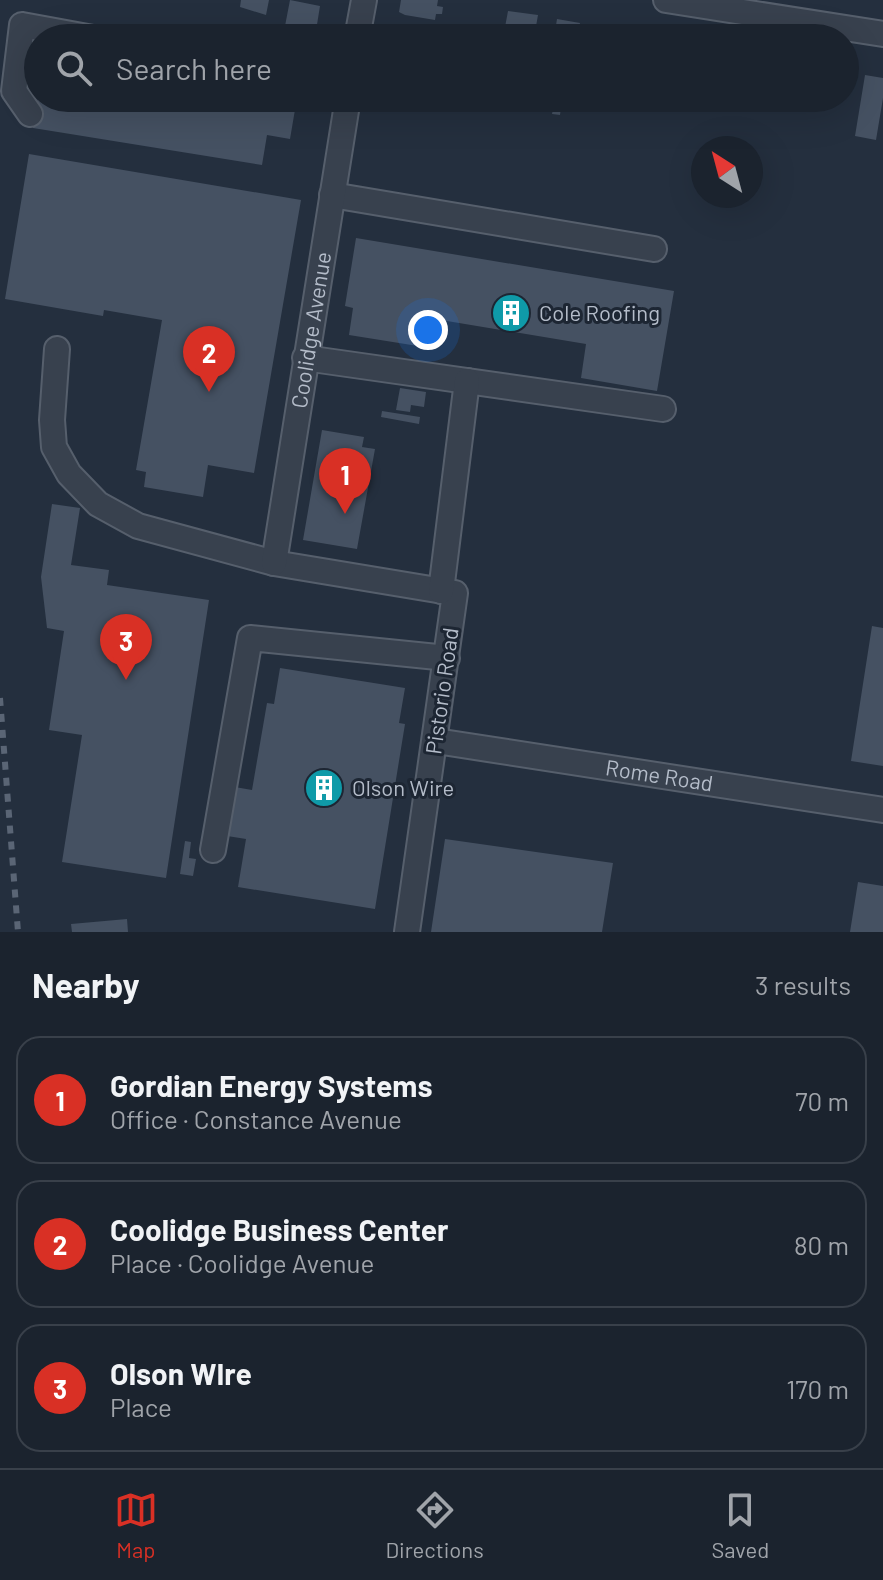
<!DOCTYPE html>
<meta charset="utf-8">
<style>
body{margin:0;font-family:Barlow,sans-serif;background:#282f3a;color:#f1f3f6}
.compass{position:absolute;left:691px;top:136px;width:72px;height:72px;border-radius:50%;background:#1b232e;box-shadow:0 8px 32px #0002;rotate:324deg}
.you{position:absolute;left:428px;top:330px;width:28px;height:28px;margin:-20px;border:6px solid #fff;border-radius:50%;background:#1a73e8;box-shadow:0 0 0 12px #1a73e833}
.badge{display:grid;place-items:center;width:52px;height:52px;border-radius:50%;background:#d93025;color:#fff;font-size:26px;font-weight:700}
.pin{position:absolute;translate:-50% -66px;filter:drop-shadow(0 2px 4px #0008)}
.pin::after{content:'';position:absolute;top:42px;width:28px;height:24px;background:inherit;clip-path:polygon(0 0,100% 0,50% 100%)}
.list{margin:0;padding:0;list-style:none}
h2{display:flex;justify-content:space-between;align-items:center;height:104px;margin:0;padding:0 32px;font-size:34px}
h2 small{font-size:26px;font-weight:400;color:#a0a4aa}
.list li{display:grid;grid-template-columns:52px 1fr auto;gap:24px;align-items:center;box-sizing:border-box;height:128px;margin:0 16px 16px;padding:0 16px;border:2px solid #39404a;border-radius:24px}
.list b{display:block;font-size:30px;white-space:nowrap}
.list p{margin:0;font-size:26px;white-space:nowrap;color:#a0a4aa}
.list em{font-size:26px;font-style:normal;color:#a0a4aa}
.icon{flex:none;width:44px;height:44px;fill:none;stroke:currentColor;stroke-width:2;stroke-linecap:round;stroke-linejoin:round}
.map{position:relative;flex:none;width:883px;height:932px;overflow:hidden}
.search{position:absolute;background:#1b232e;box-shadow:0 8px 32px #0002;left:24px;right:24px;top:24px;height:88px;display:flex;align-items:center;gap:20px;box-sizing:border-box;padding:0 28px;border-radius:44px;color:#a0a4aa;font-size:30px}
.sheet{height:536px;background:#1b232e}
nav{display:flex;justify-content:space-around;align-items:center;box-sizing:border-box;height:112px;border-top:2px solid #39404a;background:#1b232e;font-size:22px;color:#a0a4aa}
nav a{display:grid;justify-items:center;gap:4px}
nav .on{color:#d93025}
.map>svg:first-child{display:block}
.building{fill:#455162}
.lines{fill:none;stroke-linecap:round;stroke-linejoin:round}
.minor-casing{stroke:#565f6c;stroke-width:28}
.minor{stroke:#38414e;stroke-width:24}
.rail{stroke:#5a6575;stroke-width:6;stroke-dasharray:8 8;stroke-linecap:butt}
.labels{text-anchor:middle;stroke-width:6;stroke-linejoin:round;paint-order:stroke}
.poi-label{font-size:22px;fill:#b4bcc9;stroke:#1d2633;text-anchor:start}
.street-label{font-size:22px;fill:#b4bcc9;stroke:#1d2633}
</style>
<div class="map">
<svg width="883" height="932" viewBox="0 0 883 932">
<rect width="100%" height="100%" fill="#242f3e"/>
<path class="building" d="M241,0H269L266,15L240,7Z
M290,0L320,6L315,37L299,34L300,29L295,31L285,26Z
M401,0H438L437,6L443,7L442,14H436L435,20L405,15L399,12Z
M508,11L538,15L535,32L528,31L527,38H503Z
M557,19L580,23L577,38H554Z
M592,33L608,35L607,38H592Z
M34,40L38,41V83L27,81Z
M865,75L883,78V98L876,140L855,136Z
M38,98H297L290,139L267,135L262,165L33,128Z
M811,98H832L831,105L811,102Z
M555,99L562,100L560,115L552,114Z
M577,100L584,101L583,112L575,111Z
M29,154L301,200L254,473L208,465L203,497L144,487L146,472L136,470L162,320L104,310L103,316L5,299Z
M356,238L674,291L657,391L581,378L586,344L429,318L424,347L349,335L353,308L345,306Z
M400,388L426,392L424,407L411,405L410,412L396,410Z
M382,411L420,417L419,424L381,417Z
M322,430L364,437L362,447L375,449L357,549L303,540Z
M52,504L80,508L71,565L109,570L107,585L209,600L166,878L62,862L82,735L49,730L64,631L47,628L41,577Z
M872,626L883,628V766L851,761Z
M280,668L405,688L399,723L405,724L375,909L238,887L246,839L221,835L229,786L252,790L267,703L274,704Z
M445,839L613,863L602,932H431Z
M185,841L191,842L189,858L196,859L193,876L180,874Z
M858,882L883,886V932H850Z
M127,919L128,932H72L71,924Z"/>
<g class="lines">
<g class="minor-casing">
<g id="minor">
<path d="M666,0L883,34"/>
<path d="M357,38L364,0"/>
<path d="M30,114L14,91L22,25L93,38"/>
<path d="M332,195L654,249"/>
<path d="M57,349L52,420L54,447L69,474L98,504L138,526L274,563L455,593L407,932"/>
<path d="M305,358L663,409"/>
<path id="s1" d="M274,563L348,98"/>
<path d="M441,591L467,381"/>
<path id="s2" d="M436,741L883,810"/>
<path d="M213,850L250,638L447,658"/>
</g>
</g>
<use href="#minor" class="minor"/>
<path class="rail" d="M0,698L18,932"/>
</g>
<defs>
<g id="building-disc" transform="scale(2)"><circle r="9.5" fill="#0f9aa8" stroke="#1d2633"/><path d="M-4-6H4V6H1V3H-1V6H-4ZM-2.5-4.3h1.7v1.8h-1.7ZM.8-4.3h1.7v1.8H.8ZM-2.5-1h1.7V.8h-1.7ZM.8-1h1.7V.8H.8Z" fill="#fff"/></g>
</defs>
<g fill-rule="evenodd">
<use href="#building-disc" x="511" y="313"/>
<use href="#building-disc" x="324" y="788"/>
</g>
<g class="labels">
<g class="poi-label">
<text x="539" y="321">Cole Roofing</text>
<text x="352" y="796">Olson Wire</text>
</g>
<g class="street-label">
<text dy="8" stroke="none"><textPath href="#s1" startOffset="236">Coolidge Avenue</textPath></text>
<text transform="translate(442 691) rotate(-82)" y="8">Pistorio Road</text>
<text dy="8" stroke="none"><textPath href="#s2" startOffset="226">Rome Road</textPath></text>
</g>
</g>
</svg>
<svg class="compass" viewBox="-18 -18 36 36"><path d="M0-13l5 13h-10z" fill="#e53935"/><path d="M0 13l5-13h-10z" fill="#a0a4aa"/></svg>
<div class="you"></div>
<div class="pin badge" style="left:345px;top:514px">1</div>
<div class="pin badge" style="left:209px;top:392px">2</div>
<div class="pin badge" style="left:126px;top:680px">3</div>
<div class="search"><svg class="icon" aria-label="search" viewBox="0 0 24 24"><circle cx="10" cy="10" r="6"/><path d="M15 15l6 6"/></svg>Search here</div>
</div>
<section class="sheet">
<h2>Nearby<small>3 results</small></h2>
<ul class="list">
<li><span class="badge">1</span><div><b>Gordian Energy Systems</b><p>Office · Constance Avenue</p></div><em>70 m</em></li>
<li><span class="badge">2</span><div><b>Coolidge Business Center</b><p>Place · Coolidge Avenue</p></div><em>80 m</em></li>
<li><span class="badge">3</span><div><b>Olson WIre</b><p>Place</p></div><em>170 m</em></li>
</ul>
</section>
<nav>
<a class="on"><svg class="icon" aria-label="map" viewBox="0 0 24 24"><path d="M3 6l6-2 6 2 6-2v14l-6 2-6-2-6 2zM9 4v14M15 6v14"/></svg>Map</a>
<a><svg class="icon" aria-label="directions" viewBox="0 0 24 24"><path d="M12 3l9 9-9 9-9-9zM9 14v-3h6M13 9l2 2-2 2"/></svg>Directions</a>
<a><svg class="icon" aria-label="saved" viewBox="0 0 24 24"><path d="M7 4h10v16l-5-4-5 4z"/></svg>Saved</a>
</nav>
